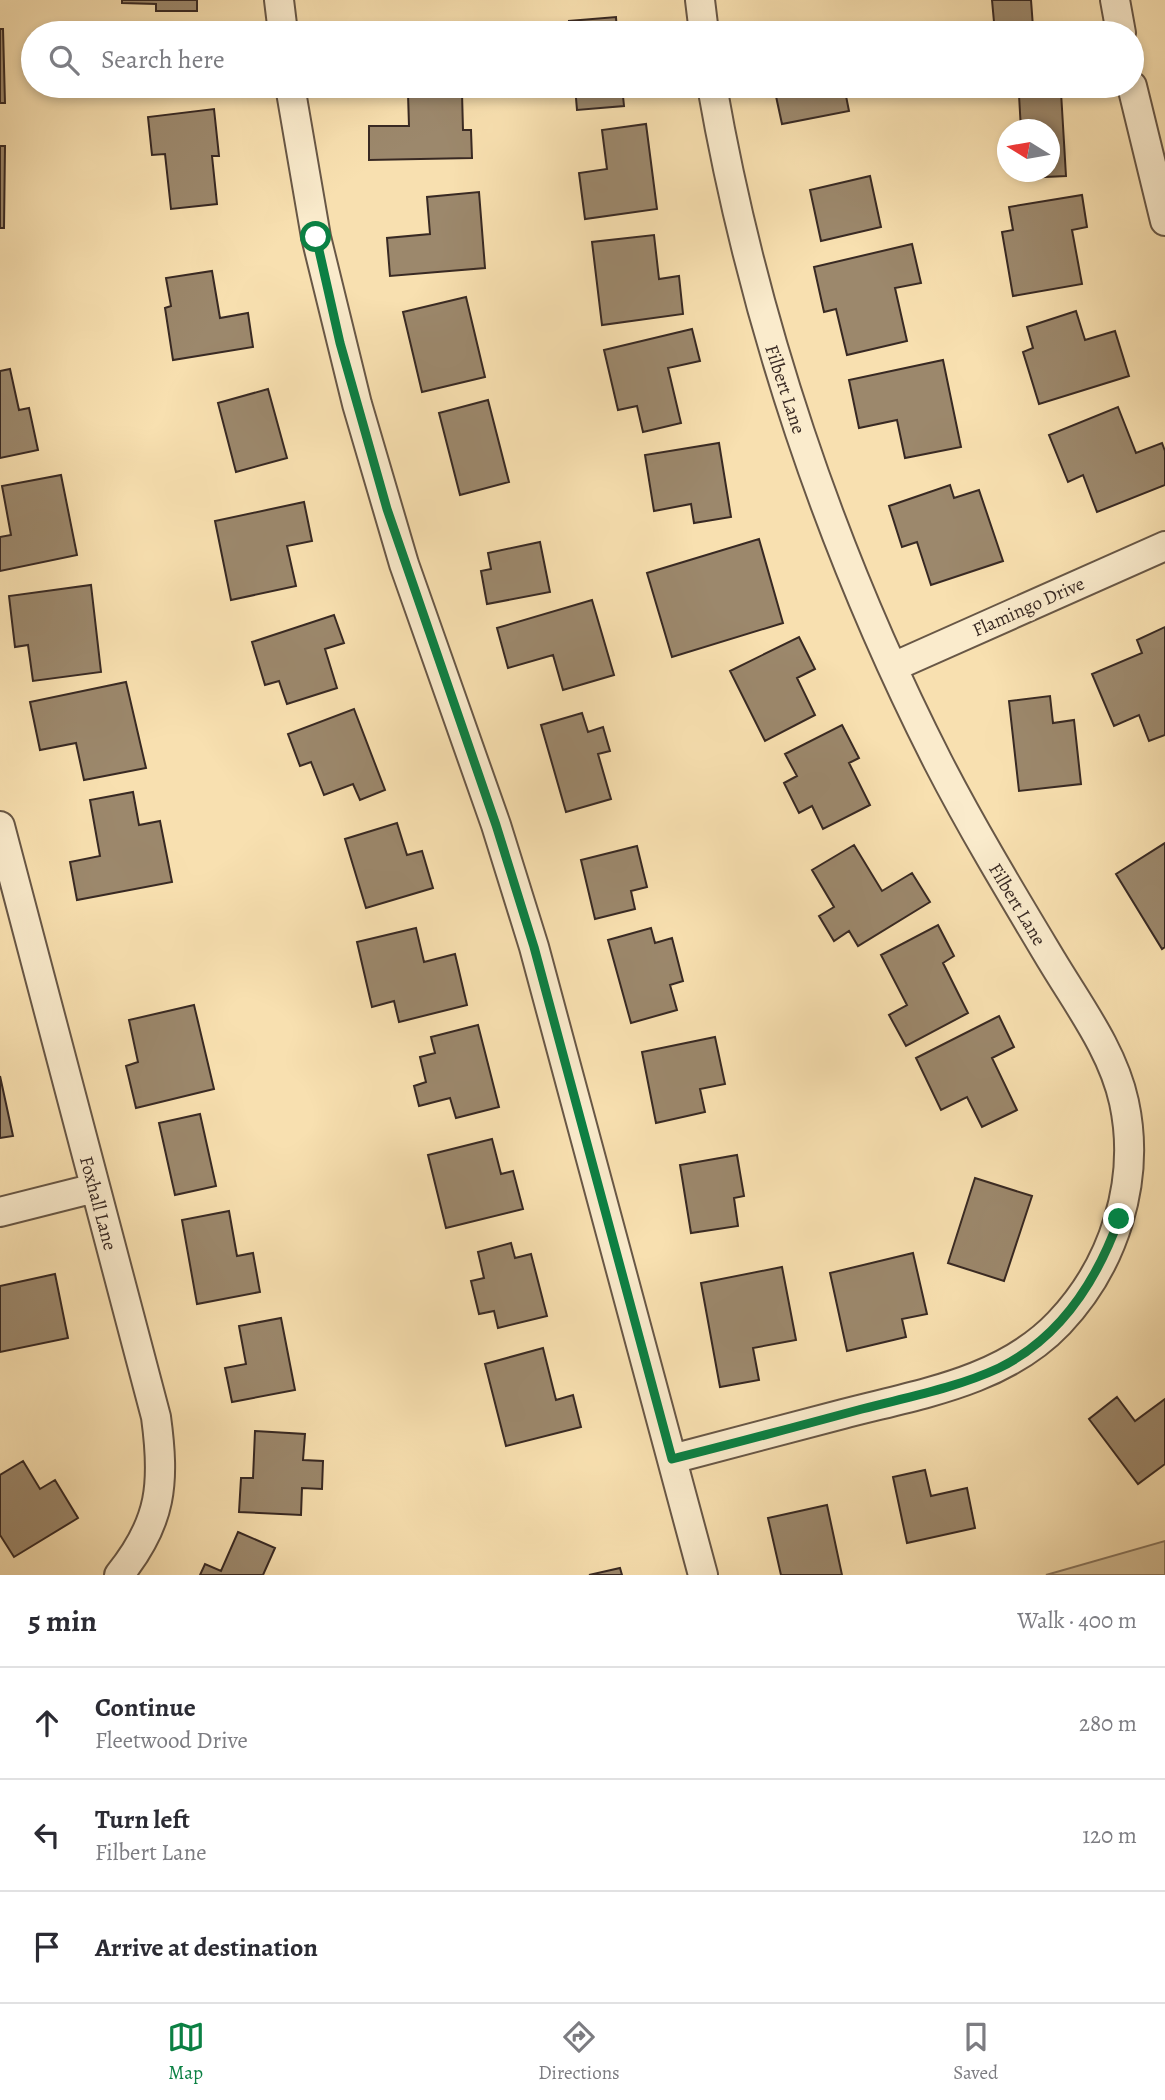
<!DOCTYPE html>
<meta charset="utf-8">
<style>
body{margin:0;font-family:Alegreya,serif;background:#f2f2f3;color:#2b2b33}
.compass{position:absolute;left:997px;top:119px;width:63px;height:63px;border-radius:50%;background:#fff;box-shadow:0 4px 10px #0003;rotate:281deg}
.stop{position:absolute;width:21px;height:21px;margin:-16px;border:5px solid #0b8043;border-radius:50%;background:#fff}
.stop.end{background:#0b8043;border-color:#fff;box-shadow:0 2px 7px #0008}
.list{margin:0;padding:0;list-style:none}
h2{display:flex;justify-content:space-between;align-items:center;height:91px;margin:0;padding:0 28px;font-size:30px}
h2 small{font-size:23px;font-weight:400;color:#7c7c81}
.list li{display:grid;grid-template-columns:46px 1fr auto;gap:21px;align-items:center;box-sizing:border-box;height:112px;padding:0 28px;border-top:2px solid #e1e1e2}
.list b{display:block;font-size:26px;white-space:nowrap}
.list p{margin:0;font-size:23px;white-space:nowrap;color:#7c7c81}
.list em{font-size:23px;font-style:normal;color:#7c7c81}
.icon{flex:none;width:38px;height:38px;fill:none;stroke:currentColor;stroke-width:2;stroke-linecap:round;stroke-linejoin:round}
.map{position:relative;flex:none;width:1165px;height:1575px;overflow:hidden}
.search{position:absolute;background:#fff;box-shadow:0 4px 10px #0003;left:21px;right:21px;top:21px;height:77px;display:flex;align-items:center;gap:18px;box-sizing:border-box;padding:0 24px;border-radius:38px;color:#7c7c81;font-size:26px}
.sheet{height:427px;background:#fff}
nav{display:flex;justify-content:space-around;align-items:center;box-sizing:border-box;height:98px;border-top:2px solid #e1e1e2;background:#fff;font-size:19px;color:#7c7c81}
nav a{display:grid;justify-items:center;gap:4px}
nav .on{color:#0b8043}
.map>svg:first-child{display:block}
.green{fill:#d7c198;stroke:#88755e;stroke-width:2}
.building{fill:#9c886c;stroke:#382923;stroke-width:2}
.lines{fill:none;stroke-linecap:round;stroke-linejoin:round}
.street-casing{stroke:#685746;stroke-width:32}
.street{stroke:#faebcc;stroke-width:28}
.route{stroke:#0b8043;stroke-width:9}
.labels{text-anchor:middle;stroke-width:7;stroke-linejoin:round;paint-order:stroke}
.street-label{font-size:19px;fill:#382923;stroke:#faebcc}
</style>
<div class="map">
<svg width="1165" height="1575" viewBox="0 0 1165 1575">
<rect width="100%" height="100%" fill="#f8e0b0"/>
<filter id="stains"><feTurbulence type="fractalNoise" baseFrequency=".00286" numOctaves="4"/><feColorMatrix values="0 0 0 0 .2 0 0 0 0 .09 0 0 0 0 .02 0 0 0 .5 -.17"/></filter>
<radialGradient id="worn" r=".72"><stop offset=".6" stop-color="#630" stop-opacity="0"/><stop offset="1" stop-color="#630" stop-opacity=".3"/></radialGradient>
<path class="green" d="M1165,1541V1575H1046Z"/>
<path class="building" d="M122,0H197V11H156V4L122,3Z
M992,0H1031L1033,27L1049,26V33H995Z
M616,17L617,33H570L569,21Z
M0,29H3L5,103H0Z
M575,86H622L624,106L577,110Z
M782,86H844L849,111L782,124L774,87Z
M1061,92L1066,176L1024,178V172H1050V130H1021L1019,95Z
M462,93L463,130H471L472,158L369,160V126H409L408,94Z
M214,109L219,156H212L217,204L171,209L165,154L152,155L148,117Z
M646,124L657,209L585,219L579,173L607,169L602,130Z
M0,146H5L4,228H0Z
M870,176L881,227L821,241L810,190Z
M479,192L485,268L390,276L387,238L430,234L427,197Z
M1082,195L1087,227L1072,230L1082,284L1013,296L1002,232L1013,230L1009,207Z
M654,235L659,279L679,276L683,314L602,325L592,242Z
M912,244L921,283L895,288L907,341L847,355L836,309L824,312L814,267Z
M212,271L220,318L248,313L253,347L173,360L165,308L171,306L166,278Z
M466,297L485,377L422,392L403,312Z
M1076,311L1085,340L1115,331L1129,376L1039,404L1023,352L1033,348L1027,327Z
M692,329L700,361L668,368L681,423L643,432L637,406L618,410L604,350Z
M943,360L961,447L905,458L897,420L859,428L849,380Z
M10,369L19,410L29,408L38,450L0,458V371Z
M268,389L287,458L236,472L218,403Z
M488,400L509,482L460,495L439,413Z
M1118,407L1136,453L1162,443L1165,451V485L1097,512L1083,475L1068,482L1049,435Z
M719,443L731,517L694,523L691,504L654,511L645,455Z
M61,475L77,555L0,571V537L11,535L2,486Z
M950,485L954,498L979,490L1003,561L931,585L917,542L902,547L889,506Z
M304,502L312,541L287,546L296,586L231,600L215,521Z
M759,539L783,623L672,657L647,573Z
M540,542L550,592L487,604L481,571L491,569L488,553Z
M91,585L101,672L33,681L28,645L15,647L9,596Z
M592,600L614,675L563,690L553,655L508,668L497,628Z
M334,615L344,643L325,649L337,688L287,704L279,681L265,685L252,642Z
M1165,627V735L1149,741L1139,715L1114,726L1092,674L1142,653L1137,640Z
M799,637L815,669L797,678L815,715L765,741L730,671Z
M126,682L146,768L84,780L76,743L40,750L30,702Z
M1050,696L1053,723L1074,720L1081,784L1019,791L1009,701Z
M354,709L385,790L360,800L353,784L324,795L311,762L300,766L288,734Z
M582,713L588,732L603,727L610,751L598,754L611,799L566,812L541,725Z
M842,725L859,758L849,763L870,805L823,829L812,806L799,813L784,783L797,776L785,754Z
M133,792L139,825L160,821L172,882L77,900L70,862L100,856L90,800Z
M397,823L407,855L422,851L433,888L366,908L345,839Z
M1165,843V947L1162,949L1116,874Z
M854,845L882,891L912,873L930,902L858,946L849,931L834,941L819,916L834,907L812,870Z
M637,846L647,887L631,891L635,909L595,919L581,860Z
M938,925L954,956L943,963L968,1013L906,1046L889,1015L907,1005L881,955Z
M416,928L424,962L455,954L467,1005L399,1022L394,1001L372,1007L357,942Z
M651,928L655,943L672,938L683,981L670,985L677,1010L631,1023L608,940Z
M194,1005L214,1089L136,1108L126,1066L138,1062L129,1020Z
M999,1016L1014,1047L992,1058L1017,1110L982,1127L967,1097L941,1110L916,1058Z
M478,1025L499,1107L456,1118L450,1098L419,1106L414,1086L426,1082L420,1057L435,1053L431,1037Z
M715,1037L725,1084L700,1089L705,1112L656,1123L642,1052Z
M0,1076L13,1136L0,1138Z
M200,1114L216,1186L175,1195L159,1123Z
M492,1139L501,1174L513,1171L523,1209L446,1228L428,1155Z
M737,1155L744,1196L734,1198L738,1226L691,1233L680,1165Z
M975,1178L1032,1196L1004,1281L948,1263Z
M229,1211L237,1256L253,1253L260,1292L197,1304L182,1220Z
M511,1243L515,1258L531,1254L547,1316L498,1328L494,1311L479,1314L471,1281L484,1278L478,1252Z
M913,1253L927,1314L902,1319L906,1337L847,1351L830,1273Z
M782,1267L796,1340L753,1348L759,1380L720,1387L701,1283Z
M55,1274L68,1338L0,1352V1286Z
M281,1318L295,1390L232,1402L225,1368L246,1364L239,1326Z
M543,1348L556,1400L573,1395L581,1427L506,1446L485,1364Z
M1117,1397L1135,1421L1165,1399V1464L1138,1484L1089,1419Z
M255,1431L305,1434L303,1460L323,1461L322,1489L302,1488L301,1515L239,1512L241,1478H253Z
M23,1461L40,1489L55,1480L78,1518L14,1557L0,1535V1475Z
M925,1470L931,1496L967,1488L975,1528L907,1543L893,1477Z
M827,1505L842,1575H781L768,1518Z
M238,1532L275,1548L263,1575H200L205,1564L221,1571Z
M620,1568L622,1575H589Z"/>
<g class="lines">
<g class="street-casing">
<path id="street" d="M279,0L283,33
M700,0L704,33
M1115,0L1121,33
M290,86L316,237L357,404L404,564L496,825L534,947L703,1575
M1132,86L1165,221
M893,667L1165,546
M0,826L156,1417C165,1483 162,1522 119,1575
M0,1212L95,1188
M672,1459C729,1444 786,1429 843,1414C919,1394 1003,1382 1059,1323C1114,1265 1141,1181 1124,1102C1113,1051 1079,1006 1052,961C1013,896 973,830 938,762C830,550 753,320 712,86"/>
</g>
<use href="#street" class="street"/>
</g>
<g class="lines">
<path class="route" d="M316,237L340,343L387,509L496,825L534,947L672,1459C736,1443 799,1426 862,1409C908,1397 956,1388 999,1368C1060,1338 1097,1280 1119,1219"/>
</g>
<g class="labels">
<g class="street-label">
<text transform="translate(786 389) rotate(72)" y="7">Filbert Lane</text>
<text transform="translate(1028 606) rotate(-24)" y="7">Flamingo Drive</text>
<text transform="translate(1018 904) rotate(59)" y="7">Filbert Lane</text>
<text transform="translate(99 1203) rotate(75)" y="7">Foxhall Lane</text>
</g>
</g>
<rect width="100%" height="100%" filter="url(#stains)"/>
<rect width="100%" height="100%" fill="url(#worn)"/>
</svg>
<svg class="compass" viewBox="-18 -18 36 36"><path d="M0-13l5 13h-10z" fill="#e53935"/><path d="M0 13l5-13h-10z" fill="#7c7c81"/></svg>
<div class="stop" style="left:316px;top:237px"></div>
<div class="stop end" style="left:1119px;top:1219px"></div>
<div class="search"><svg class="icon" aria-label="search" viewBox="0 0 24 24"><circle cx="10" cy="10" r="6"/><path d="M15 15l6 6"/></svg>Search here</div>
</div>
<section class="sheet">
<h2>5 min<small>Walk · 400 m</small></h2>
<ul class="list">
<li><svg class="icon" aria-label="ahead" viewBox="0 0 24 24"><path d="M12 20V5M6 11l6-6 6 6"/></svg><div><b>Continue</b><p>Fleetwood Drive</p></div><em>280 m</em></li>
<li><svg class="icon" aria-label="left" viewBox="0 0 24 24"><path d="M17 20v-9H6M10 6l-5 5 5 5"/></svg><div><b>Turn left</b><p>Filbert Lane</p></div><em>120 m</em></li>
<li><svg class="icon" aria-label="arrive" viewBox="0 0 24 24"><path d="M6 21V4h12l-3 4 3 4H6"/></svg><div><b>Arrive at destination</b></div></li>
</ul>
</section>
<nav>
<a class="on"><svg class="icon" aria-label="map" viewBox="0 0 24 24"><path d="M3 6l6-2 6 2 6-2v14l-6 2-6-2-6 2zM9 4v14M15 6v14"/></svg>Map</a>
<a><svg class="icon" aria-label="directions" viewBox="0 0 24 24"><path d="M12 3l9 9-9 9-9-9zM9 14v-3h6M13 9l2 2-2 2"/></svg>Directions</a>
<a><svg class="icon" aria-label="saved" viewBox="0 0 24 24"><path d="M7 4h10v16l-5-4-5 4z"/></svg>Saved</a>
</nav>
